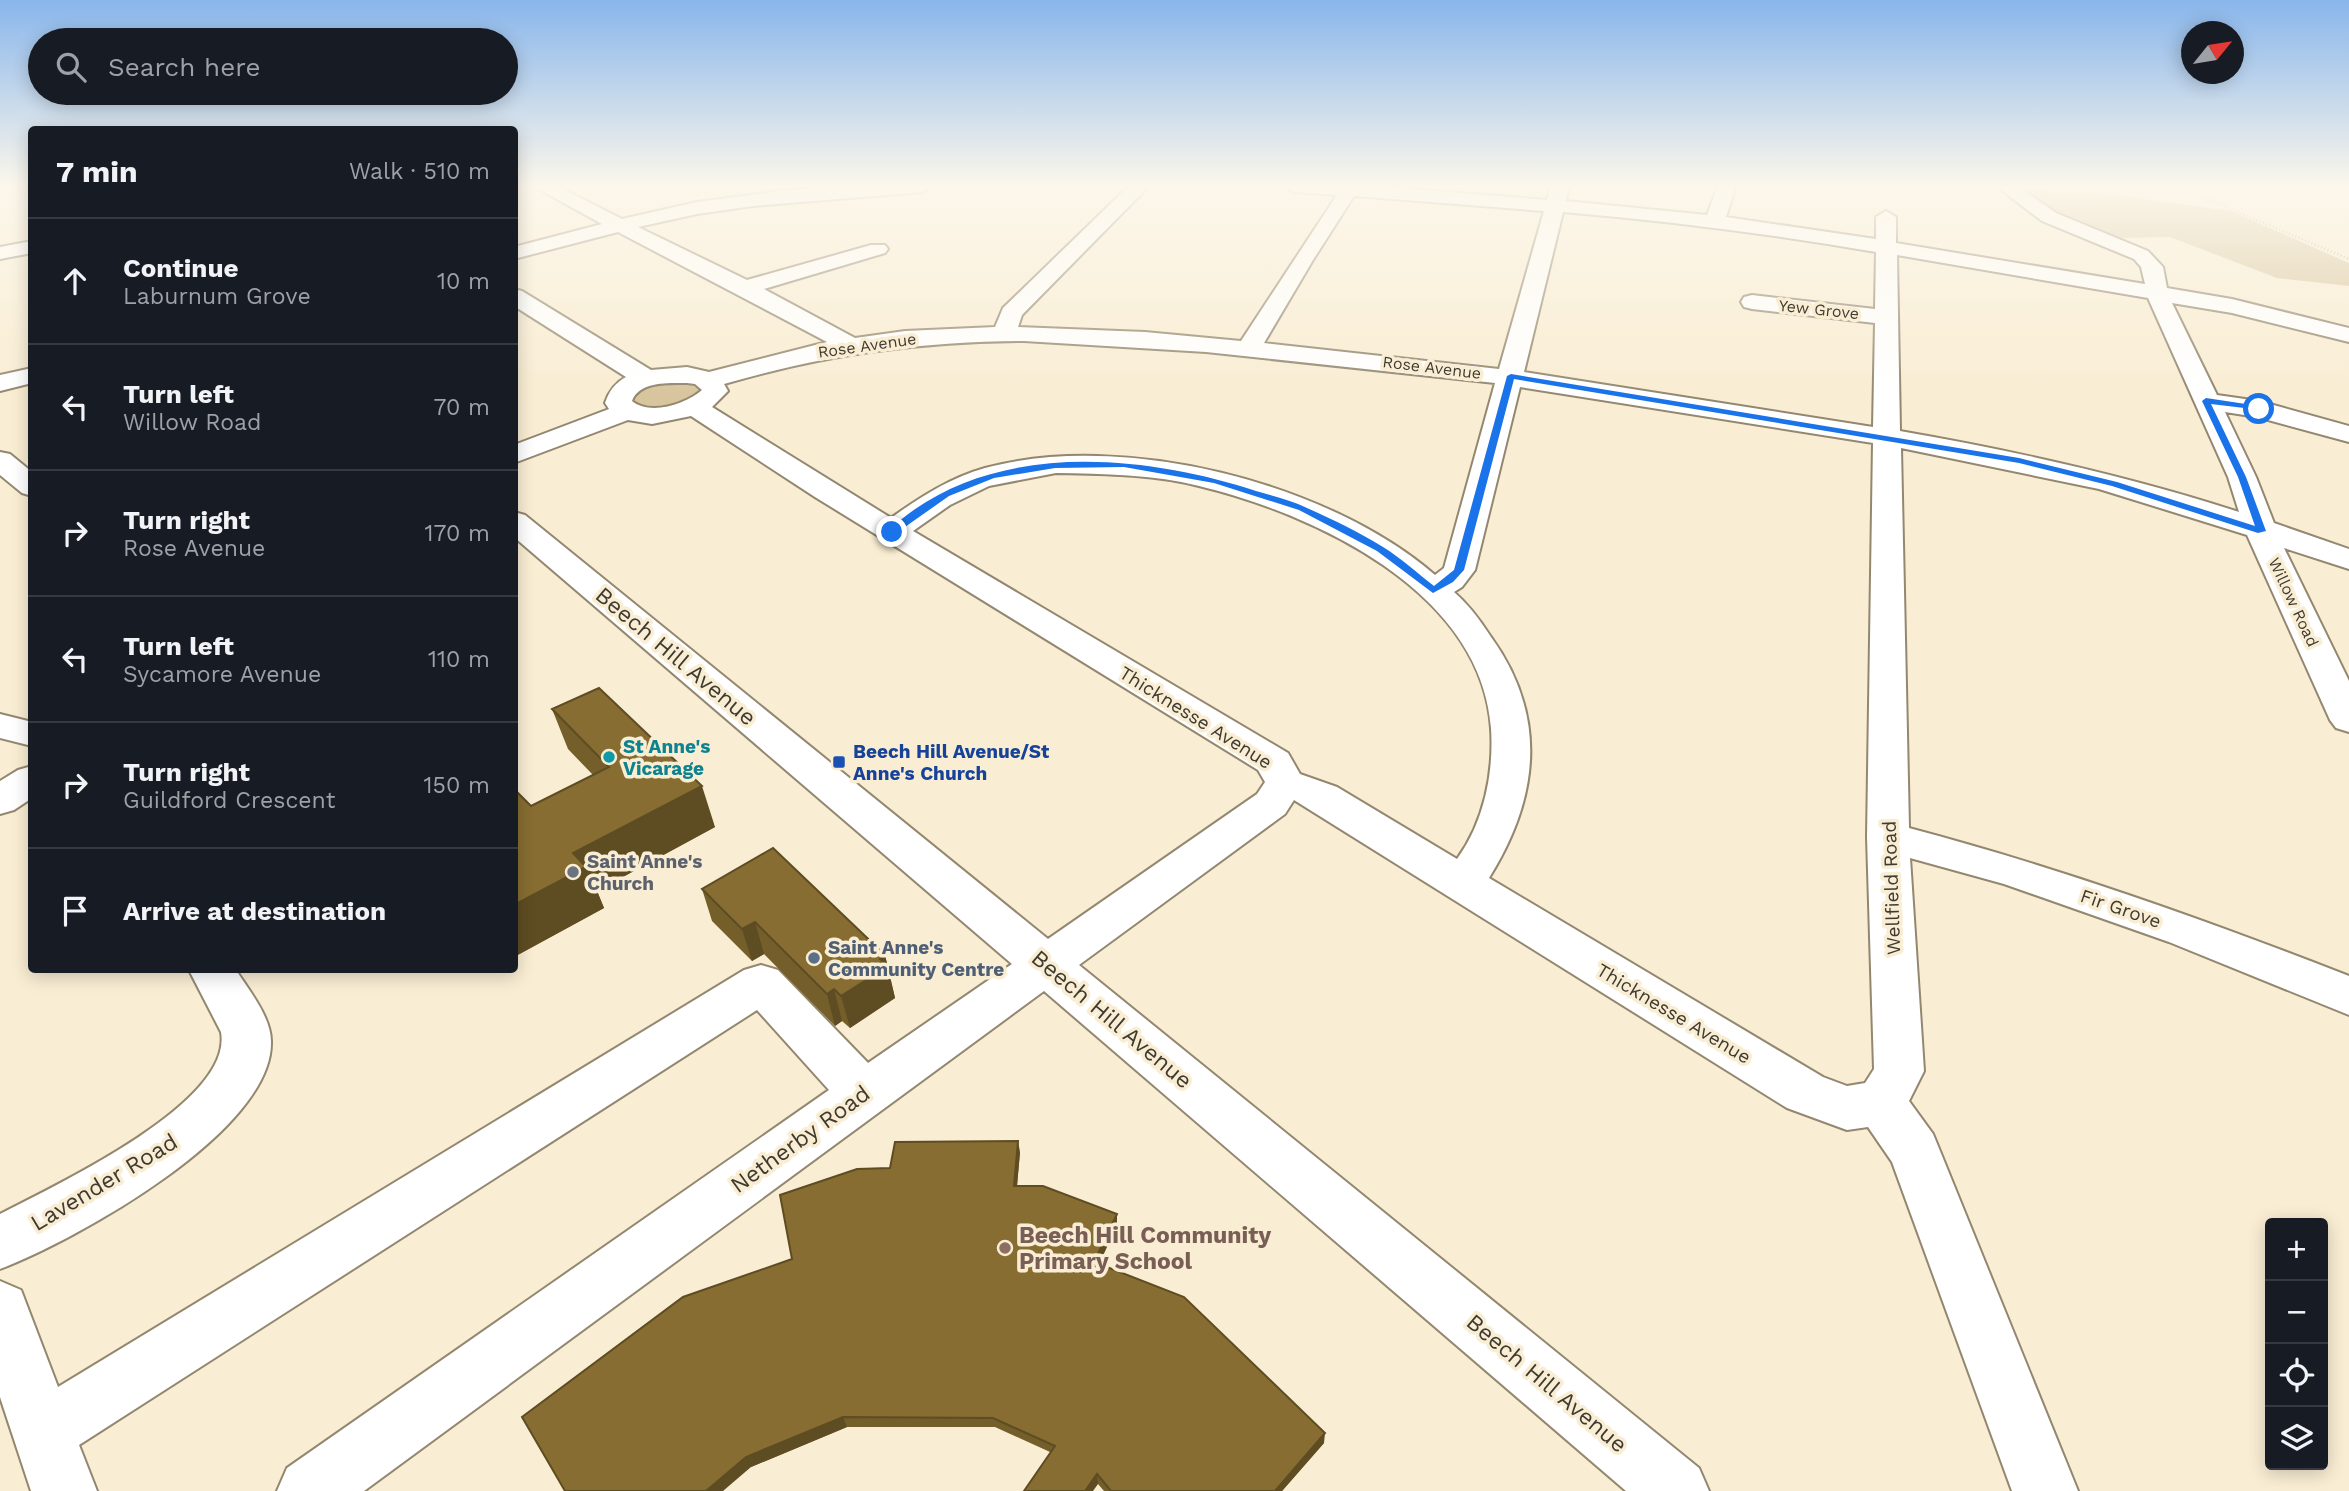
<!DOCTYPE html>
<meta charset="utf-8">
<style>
body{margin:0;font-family:"Work Sans",sans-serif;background:#242831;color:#f1f3f6}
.controls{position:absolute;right:21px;bottom:21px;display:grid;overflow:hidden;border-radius:7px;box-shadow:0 4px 18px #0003}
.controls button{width:63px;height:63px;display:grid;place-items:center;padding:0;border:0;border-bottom:2px solid #363941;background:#171b24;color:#f1f3f6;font:35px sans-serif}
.compass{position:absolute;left:2181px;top:21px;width:63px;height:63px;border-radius:50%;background:#171b24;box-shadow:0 4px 18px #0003;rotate:60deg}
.stop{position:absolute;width:21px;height:21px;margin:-16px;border:5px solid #1a73e8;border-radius:50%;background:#fff}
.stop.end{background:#1a73e8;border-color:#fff;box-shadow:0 2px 7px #0008}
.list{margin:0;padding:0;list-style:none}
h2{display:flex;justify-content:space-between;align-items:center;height:91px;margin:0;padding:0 28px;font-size:30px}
h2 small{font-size:23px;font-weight:400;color:#9ea1a6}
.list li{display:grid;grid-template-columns:46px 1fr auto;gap:21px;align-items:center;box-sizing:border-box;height:126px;padding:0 28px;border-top:2px solid #363941}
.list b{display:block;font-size:26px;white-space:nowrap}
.list p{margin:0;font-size:23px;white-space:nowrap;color:#9ea1a6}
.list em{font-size:23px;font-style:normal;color:#9ea1a6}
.icon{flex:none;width:38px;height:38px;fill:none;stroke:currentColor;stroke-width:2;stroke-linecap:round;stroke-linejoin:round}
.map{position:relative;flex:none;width:2349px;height:1491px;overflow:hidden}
.search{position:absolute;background:#171b24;box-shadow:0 4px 18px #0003;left:28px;top:28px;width:490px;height:77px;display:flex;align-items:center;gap:18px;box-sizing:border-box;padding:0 24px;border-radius:38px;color:#9ea1a6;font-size:26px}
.panel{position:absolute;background:#171b24;box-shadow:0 4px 18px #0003;left:28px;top:126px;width:490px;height:847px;border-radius:7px}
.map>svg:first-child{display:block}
.green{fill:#d8c59e}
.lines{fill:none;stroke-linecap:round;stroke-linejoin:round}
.minor-casing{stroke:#938770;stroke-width:4}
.path{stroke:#bbb19d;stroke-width:2.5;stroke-dasharray:1 2.5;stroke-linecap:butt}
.minor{fill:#fff;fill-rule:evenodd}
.wall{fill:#745e2a}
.shaded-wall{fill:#5e4c22}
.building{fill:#876d31;stroke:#5e4c22;stroke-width:2}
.route{fill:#1a73e8}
.culture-dot{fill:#0f9aa8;stroke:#f9edd3;stroke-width:2.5}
.transit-dot{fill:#1a4fb4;stroke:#f9edd3;stroke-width:2.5}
.worship-dot{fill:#6b7280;stroke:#f9edd3;stroke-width:2.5}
.service-dot{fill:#5c6f8a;stroke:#f9edd3;stroke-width:2.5}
.education-dot{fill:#8d6e63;stroke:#f9edd3;stroke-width:2.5}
.labels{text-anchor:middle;stroke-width:7;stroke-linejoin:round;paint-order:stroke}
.far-street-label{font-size:16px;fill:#3f3a30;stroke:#f9edd3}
.street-label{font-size:19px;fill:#3f3a30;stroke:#f9edd3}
.culture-label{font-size:19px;font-weight:bold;fill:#0d838f;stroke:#f9edd3;text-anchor:start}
.transit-label{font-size:19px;font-weight:bold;fill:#164399;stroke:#f9edd3;text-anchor:start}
.worship-label{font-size:19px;font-weight:bold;fill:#5b616d;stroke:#f9edd3;text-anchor:start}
.service-label{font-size:19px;font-weight:bold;fill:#4e5e75;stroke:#f9edd3;text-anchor:start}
.near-street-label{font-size:23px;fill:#3f3a30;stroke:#f9edd3}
.near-education-label{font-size:23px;font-weight:bold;fill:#785e54;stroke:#f9edd3;text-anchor:start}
</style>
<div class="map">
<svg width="2349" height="1491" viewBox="0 0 2349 1491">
<rect width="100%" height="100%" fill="#f9edd3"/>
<path class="green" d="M2025,190L2084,191L2231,211L2349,263V286L2277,278L2170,237L2115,238L2067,220Z
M691,380L703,387L699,397C675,406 656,414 631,402L632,393L648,384Z"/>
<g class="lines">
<g class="minor-casing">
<path id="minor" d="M533,186H557L622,219L697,202L781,191L838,186H931L922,192L753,206L697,214L638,227L747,280L871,245H885L888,249L885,253L764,289L855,338L905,331L995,327L1003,308L1129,186H1149L1022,315L1018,327L1145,332L1241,341L1337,195L1293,192L1284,186H1371L1547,200L1551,186H1569L1566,201L1707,215L1718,186H1736L1726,217L1876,239V217L1886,211L1896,217V243L2145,284L2141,267L2134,259L2042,221L1996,186H2018L2056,213L2148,251L2163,267L2167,288L2232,299L2349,328V342L2232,313L2172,303L2217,395L2259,401L2349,426V442L2257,417L2225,412L2256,477L2274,523L2349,549V569L2284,548L2349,681V732L2336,728L2330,720L2247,535L2099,489L1901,448L1909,828C2060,868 2203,919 2349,976V1015L2169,942L2004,884L1910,858L1924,1071L1909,1101L1933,1134L1940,1151L2078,1491H2012L1892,1162L1868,1127L1847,1130L1787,1108L1294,800L1285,814L1079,965L1699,1468L1709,1491H1626L1044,991L364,1491H277L287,1468L829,1090L757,1010L79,1445L97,1491H31L0,1397V1281L21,1290L58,1387L744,970L761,965L778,970L868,1063L1012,964L514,537V512L525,515L1048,939L1257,794L1265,782L1258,770L815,497L691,416L652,424L628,420L514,463V445L609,409L605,403C609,391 615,383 626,377L514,306V289L522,291L651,370L687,367L709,372L827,342L618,232L514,259V247L602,224ZM1354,196L1544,211L1499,369L1264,343L1313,260ZM1563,212C1668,221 1772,234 1876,252L1875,309L1752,295L1744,297L1741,302L1744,307L1752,309L1875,323L1873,427L1524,372ZM1897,255L2148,298L2228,477L2239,512C2128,476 2015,451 1900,431ZM1024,341L1206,352L1495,383L1444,568L1435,575C1328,482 1122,431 985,468C950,478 920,497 891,518L712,407L728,391L724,384C828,354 917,342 1024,341ZM687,383L695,384L702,390C686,404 650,416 632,401C639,381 669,383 687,383ZM1520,387L1873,443L1867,837L1874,1069L1865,1083L1847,1086L1823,1077L1489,878C1539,798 1548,716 1491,637C1480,620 1469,605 1454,592L1462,587L1475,570ZM1056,473C1104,474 1152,474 1199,486C1315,514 1481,591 1491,728C1494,773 1484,822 1457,859L1337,787L1300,774L1288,753L913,531L950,505L989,486Z
M32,241V253L0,259V247Z
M32,368V383L0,391V375Z
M0,452L10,454L32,472V496L22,493L0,475Z
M0,714L32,722V746L0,738Z
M32,766V798L14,810L0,814V781L18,770Z
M189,970H236C248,989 271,1017 271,1041C274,1131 74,1241 0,1269V1214C53,1186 234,1103 221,1032Z"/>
</g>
<path class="path" d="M2176,186L2349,259"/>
<use href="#minor" class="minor"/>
</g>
<path class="wall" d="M552,709L715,827L597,891L604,908L514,957V789L531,806L593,775L568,749Z
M702,889L885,955L895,998L850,1028L842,1021L835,1026L764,954L752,961L712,921Z
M1020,1152L1017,1186L1117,1214V1225L1099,1264L1324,1443L1282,1491H1104L1098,1484L1050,1452L995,1427H847L751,1467L792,1259L890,1168Z"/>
<path class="shaded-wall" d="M702,786L715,827L597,891L604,908L514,957V905L573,853Z
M755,922L764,954L752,961L742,929Z
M885,955L895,998L850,1028L841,996L880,959Z
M834,989L842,1021L835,1026L827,994Z
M1018,1141L1020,1152L1016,1197L1014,1186Z
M1117,1214V1225L1095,1273L1094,1262Z
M843,1417L847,1427L751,1467L723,1491H706L746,1457Z
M1325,1433L1324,1443L1282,1491H1275Z
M1097,1474L1098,1484L1093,1491H1085Z"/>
<path class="building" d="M599,688L702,786L573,853L586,867L514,905V789L531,806L609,767L552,709Z
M773,848L885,955L880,959L888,966L841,996L834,989L827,994L755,922L742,929L702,889Z
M1018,1141L1014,1186H1043L1117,1214L1094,1262L1184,1297L1325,1433L1275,1491H1111L1097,1474L1085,1491H1024L1055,1446L993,1418L843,1417L746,1457L706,1491H565L522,1417L683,1297L792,1259L780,1195L857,1169L890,1168L895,1142Z"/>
<linearGradient id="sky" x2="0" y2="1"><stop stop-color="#89b6eb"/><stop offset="0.47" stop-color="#fcf7eb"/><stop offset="1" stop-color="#fcf7eb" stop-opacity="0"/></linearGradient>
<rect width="2349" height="395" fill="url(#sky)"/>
<path class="route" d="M1511,374L2019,458L2117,482L2255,526L2238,477L2202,401L2206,398L2259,406L2261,410L2211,404L2246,477L2266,531L2258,533L2112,486L2019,463L1514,379L1464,570L1453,582L1433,593L1377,551L1299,510L1214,483L1124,467L1055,468L994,478L949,496L895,534L887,532C984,439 1139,453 1256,491C1273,496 1291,500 1307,508C1332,519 1359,532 1383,547C1401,558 1417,573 1434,586L1454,570L1507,376Z"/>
<circle class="culture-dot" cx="609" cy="757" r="7"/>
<rect class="transit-dot" x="832" y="755" width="14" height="14" rx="3.5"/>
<circle class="worship-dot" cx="573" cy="872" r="7"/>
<circle class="service-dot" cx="814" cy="958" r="7"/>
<circle class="education-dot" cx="1005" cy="1248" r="7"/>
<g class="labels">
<g class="far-street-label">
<text transform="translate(1819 309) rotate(6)" y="6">Yew Grove</text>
<text transform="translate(867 345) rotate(-8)" y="6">Rose Avenue</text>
<text transform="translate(1432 367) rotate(7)" y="6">Rose Avenue</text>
<text transform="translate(2294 602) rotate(65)" y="6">Willow Road</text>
</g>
<g class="street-label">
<text transform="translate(1196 717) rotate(32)" y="7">Thicknesse Avenue</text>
<text transform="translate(1891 888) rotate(-92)" y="7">Wellfield Road</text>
<text transform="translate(2121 908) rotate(19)" y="7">Fir Grove</text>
<text transform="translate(1674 1013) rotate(31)" y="7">Thicknesse Avenue</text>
</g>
<g class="culture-label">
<text x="623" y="753">St Anne's<tspan x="623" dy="22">Vicarage</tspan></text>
</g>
<g class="transit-label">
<text x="853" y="758">Beech Hill Avenue/St<tspan x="853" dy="22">Anne's Church</tspan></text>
</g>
<g class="worship-label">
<text x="587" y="868">Saint Anne's<tspan x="587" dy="22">Church</tspan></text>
</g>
<g class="service-label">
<text x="828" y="954">Saint Anne's<tspan x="828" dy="22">Community Centre</tspan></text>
</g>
<g class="near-street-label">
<text transform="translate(676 656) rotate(40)" y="8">Beech Hill Avenue</text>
<text transform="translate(1112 1019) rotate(40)" y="8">Beech Hill Avenue</text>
<text transform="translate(800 1139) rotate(-36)" y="8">Netherby Road</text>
<text transform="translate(104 1182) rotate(-31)" y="8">Lavender Road</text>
<text transform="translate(1547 1383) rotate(40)" y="8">Beech Hill Avenue</text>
</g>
<g class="near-education-label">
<text x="1019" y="1243">Beech Hill Community<tspan x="1019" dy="26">Primary School</tspan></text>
</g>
</g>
</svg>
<div class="controls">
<button>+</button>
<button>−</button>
<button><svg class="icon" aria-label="locate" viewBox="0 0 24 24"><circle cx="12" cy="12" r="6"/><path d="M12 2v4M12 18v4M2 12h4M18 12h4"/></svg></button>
<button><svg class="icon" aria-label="layers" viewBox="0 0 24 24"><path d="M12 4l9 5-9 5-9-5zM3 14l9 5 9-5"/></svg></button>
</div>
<svg class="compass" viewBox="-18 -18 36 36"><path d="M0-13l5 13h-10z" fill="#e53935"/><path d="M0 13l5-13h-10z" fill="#9ea1a6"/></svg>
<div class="stop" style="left:2259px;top:409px"></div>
<div class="stop end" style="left:892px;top:532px"></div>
<div class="search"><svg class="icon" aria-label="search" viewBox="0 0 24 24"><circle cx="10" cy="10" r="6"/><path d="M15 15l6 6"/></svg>Search here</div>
<section class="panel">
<h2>7 min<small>Walk · 510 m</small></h2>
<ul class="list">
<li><svg class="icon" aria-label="ahead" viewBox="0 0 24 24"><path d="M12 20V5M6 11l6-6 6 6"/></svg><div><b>Continue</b><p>Laburnum Grove</p></div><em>10 m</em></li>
<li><svg class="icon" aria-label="left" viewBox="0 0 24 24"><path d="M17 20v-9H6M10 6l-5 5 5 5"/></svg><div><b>Turn left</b><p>Willow Road</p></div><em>70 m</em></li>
<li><svg class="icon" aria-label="right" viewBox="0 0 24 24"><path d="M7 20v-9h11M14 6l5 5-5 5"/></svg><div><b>Turn right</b><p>Rose Avenue</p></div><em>170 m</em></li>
<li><svg class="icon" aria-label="left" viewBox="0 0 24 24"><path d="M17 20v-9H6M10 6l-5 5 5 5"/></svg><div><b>Turn left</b><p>Sycamore Avenue</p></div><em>110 m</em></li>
<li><svg class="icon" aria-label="right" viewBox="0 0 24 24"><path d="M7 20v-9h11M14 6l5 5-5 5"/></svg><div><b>Turn right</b><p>Guildford Crescent</p></div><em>150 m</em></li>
<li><svg class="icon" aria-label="arrive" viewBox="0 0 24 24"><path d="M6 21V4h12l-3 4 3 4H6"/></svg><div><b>Arrive at destination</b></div></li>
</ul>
</section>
</div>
